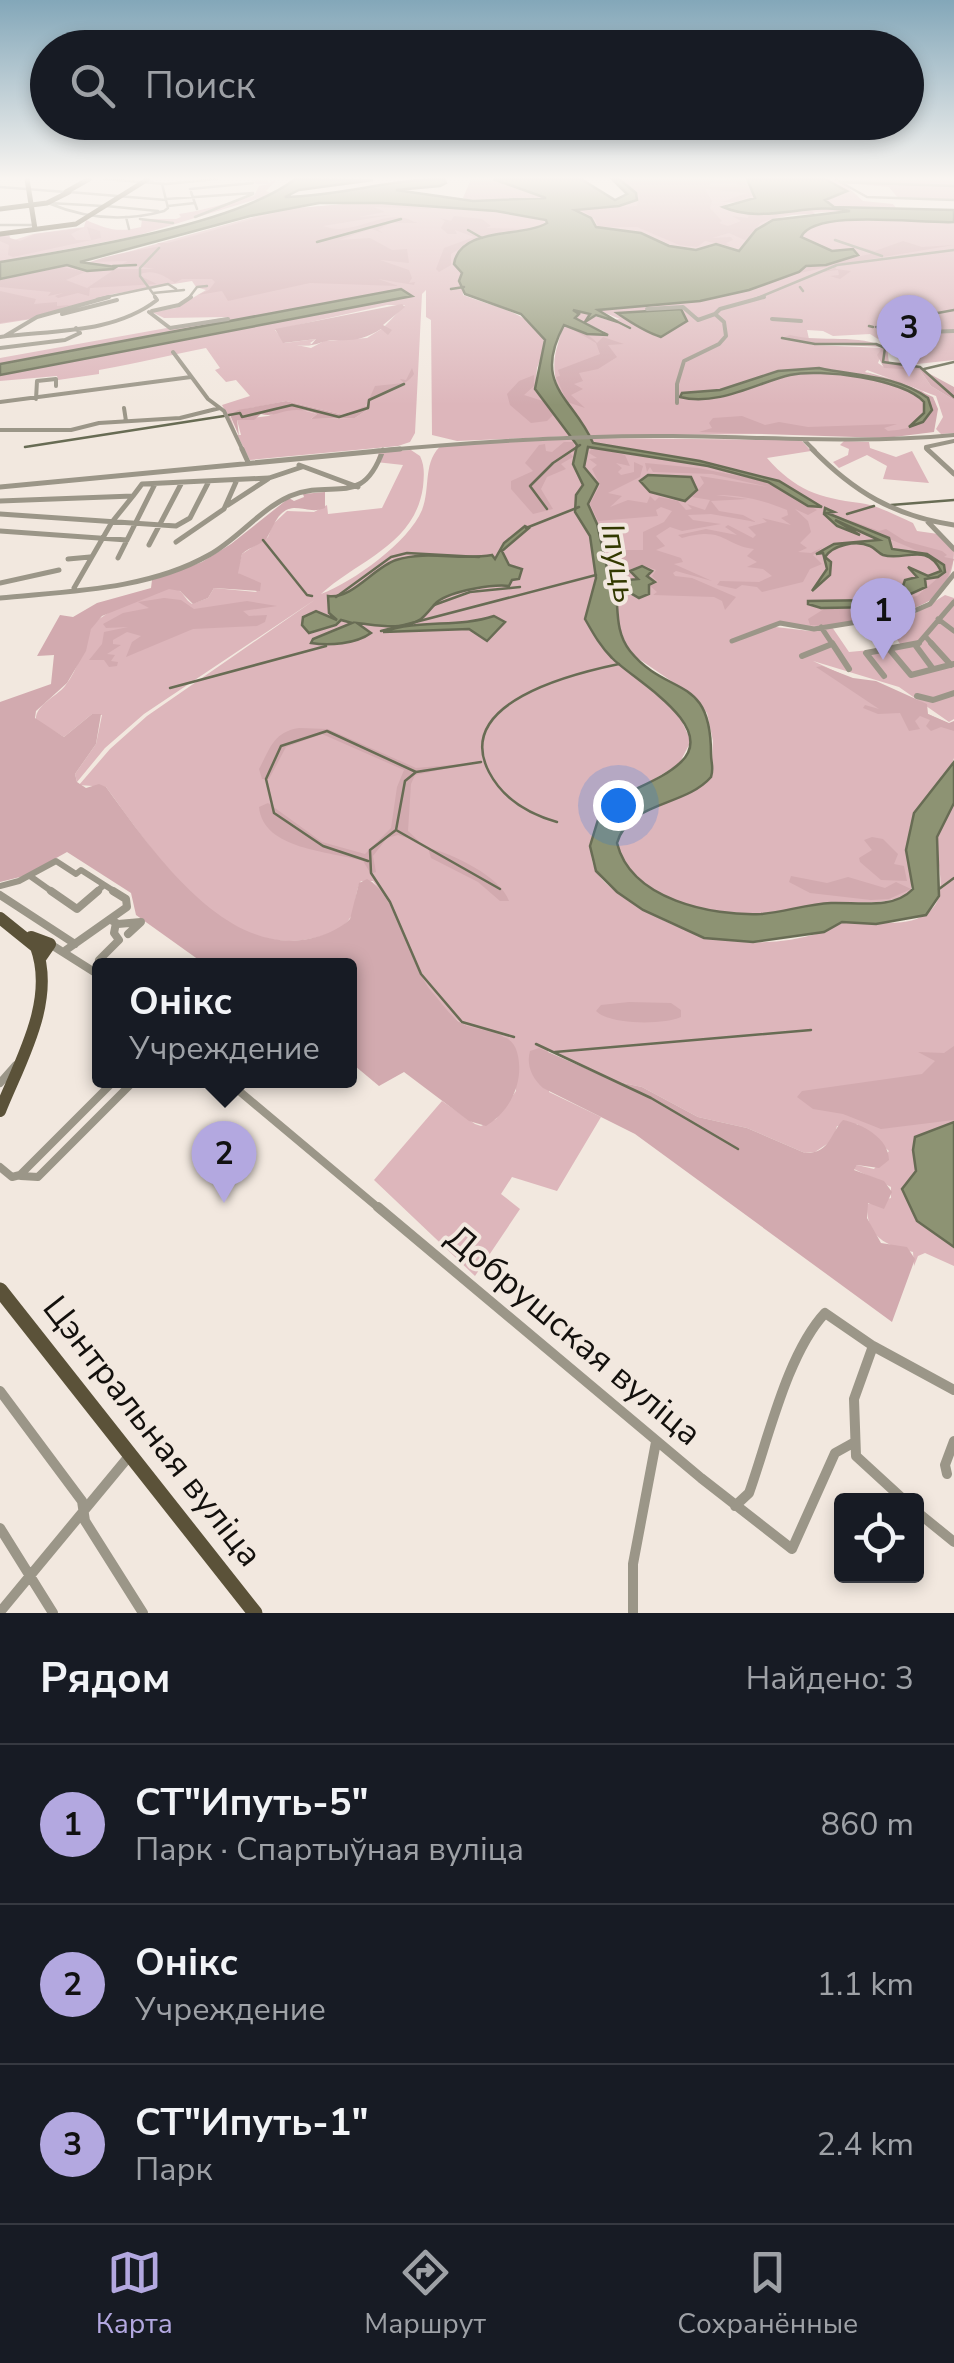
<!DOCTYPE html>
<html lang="ru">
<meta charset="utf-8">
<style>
body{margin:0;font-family:"Nunito Sans",sans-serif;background:#20242c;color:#f1f3f6}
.controls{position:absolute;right:30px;bottom:30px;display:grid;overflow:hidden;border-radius:10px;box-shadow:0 5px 15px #0003}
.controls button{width:90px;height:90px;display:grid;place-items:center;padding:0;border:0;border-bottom:2px solid #363941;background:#171b24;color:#f1f3f6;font:50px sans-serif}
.you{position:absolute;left:618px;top:805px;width:35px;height:35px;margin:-25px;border:8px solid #fff;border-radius:50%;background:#1a73e8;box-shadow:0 0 0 15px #1a73e833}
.badge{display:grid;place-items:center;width:65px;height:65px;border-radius:50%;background:#b3a8e0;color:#111;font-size:32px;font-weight:700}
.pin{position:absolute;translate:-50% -82px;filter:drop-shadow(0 2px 5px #0008)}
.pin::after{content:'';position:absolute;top:52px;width:35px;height:30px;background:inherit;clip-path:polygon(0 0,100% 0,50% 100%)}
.popup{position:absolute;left:92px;top:958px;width:265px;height:130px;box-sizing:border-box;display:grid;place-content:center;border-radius:10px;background:#171b24;filter:drop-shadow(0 2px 8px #0005);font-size:32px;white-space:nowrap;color:#9ea1a6}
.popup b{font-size:38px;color:#f1f3f6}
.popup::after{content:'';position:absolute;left:50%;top:100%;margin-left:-20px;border:20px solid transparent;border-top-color:#171b24}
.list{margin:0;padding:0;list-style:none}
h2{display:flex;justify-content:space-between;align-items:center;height:130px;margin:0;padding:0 40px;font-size:42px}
h2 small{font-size:32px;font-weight:400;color:#9ea1a6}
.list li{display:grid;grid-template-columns:65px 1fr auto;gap:30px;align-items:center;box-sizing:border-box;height:160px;padding:0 40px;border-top:2px solid #363941}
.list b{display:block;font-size:38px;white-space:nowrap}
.list p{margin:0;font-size:32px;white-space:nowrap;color:#9ea1a6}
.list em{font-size:32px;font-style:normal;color:#9ea1a6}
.icon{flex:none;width:55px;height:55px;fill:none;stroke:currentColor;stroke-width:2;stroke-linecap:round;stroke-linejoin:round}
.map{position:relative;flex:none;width:954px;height:1613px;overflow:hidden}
.search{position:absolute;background:#171b24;box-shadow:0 5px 15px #0003;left:30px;right:30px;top:30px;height:110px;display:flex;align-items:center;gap:25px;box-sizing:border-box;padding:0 35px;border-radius:55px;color:#9ea1a6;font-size:38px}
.sheet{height:610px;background:#171b24}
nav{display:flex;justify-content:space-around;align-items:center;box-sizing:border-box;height:140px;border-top:2px solid #363941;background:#171b24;font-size:28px;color:#9ea1a6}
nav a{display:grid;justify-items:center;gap:5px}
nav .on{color:#b3a8e0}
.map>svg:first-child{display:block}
.green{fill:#ddb6bb;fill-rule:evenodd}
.forest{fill:#d2aaaf}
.water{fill:#8d9373;stroke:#686c54;stroke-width:2.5}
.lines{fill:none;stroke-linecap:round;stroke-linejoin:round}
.stream{stroke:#686c54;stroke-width:2.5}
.minor-far5{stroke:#9b9688;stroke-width:2.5}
.minor-far4{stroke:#9b9688;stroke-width:4}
.minor-far3{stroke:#9b9688;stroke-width:5}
.minor-far2{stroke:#9b9688;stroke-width:6}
.minor-far1{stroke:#9b9688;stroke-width:8}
.minor{stroke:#9b9688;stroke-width:10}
.major-far2{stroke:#5b5239;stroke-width:5}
.major-far1{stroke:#5b5239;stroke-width:12}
.major{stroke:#5b5239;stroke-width:15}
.labels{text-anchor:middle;stroke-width:8;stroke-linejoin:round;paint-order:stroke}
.water-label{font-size:32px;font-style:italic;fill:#323900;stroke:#f2e8df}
.near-street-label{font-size:35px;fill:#13100d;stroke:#f2e8df}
</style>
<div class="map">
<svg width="954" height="1613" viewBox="0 0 954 1613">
<rect width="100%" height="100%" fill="#f2e8df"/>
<path class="green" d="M253,179H267L269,183L277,179L266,191L273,194L136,236L0,262V235L9,234L11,241L33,234L84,227L86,220C107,229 117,233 141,227L142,219H176L181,217L179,214C203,211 228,202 254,196L259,186L269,184H256Z
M619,179H747L755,198L726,204C751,225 814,203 852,211C824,213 784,210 761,227C751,234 748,244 738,251L717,244L697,250L669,246L643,233L596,227L591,218L574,209L619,206L638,197Z
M825,179H954V200L898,198L889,187L843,183L863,201L893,204L897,209L954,210C920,211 853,218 823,202L847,191Z
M380,202L496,211L546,221C536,238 482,227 455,257L462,273L463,295C495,308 533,311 546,345L537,368L535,391L547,401L572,436L457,441L432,435L431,320L426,317V290L422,294L415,433L410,442L398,446L250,460L222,405L250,396L236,380L226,382L215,370L220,368L206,348C169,355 140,363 99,370V374L58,380L57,376L0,381V358L228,317L164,318L152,312L176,308L206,290L196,287L192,281L113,294L38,318L0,324V279L67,265L87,271L113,269L116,267L88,263L282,209ZM387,305H405L383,328L367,338L324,341L311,348L297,345H313L310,343L316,339L285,343L275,330ZM375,393H379L370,401V408L355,418L311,419L317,414L291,407L268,416L237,420L241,435H237L230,416L246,409L286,401L344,415L364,408Z
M852,220L954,222V360L917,364L880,340L906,332V325L878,339L870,334L833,336L823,331L807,330L809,339L786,337L813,345L884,348L878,363L884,367L920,370L931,386L954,400V433L941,434L936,429L943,417L936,396L867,370L865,372L922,391L935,402L936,418L903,432L590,436C565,411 546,378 558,344C561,334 560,330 568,324L587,334L605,336L604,331L579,321L573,310L608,320L620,319L598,310L700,301L758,287L807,265L849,260L857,251H832L800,237L812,224Z
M574,438L578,447L573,464L583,484L576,495V515L590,536L596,578L585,619L611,657L678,713L691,741L679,764L600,812C598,830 587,845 593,864C599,883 621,895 637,905C692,942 756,952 820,933C827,930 833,925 840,923C866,916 904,933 930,911C950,893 935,861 937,838C938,825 949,814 954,803V1266L925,1253L918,1256L914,1266L913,1252C885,1245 866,1237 867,1204L891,1198V1187L854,1169L857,1165L874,1169L889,1151L857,1124L837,1126L833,1140L815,1152L805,1153L747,1128L698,1117L642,1087L614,1081L548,1050L549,1092L601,1117L557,1191L512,1177L501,1194L520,1209L475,1276L374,1180L442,1101L475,1124L481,1126L496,1119L516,1091L505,1037C491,1032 472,1030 460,1022C413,993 405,922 373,881H361C353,894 358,912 346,923C336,933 317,938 303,940C217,952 151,848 106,787L79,785L110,749L147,716L316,599L144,714L105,748L77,782L75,774L96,744L102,715L92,714L64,737L36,720C35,705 56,697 65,686C79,668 83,648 91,628C97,614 161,585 176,589C184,592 185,600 192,604L208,598L214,588L257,592L237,572L242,554L268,537L273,524L287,511L314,512L327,505L328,514L382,508L403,465L376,462L379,452L411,450L420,456C425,466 424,476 423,487C415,545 358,560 321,594C353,582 409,542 422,510C431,488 422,460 443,444Z
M591,438L801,440L811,451L767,458C795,490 819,498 860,503C877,505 897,516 913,523L917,531L938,534L954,550C954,607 904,613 859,620C845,623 828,628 813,628C795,627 785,620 767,626L810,631L832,627L849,652L902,647L883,618L916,613L945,595L954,598V719L949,722L899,687L813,661L954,726C954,735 954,749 954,758C949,777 918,799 911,823C904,846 915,881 910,893C884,907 856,901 827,903C807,905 787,912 766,913C716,916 631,903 617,843C629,801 685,807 711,777L713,741L707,713L686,691L636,657L626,644L615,616L616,588L588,504L598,484L584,467L588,447L593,444Z
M844,441L869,442L870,448L896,457L912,451L929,483L883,479L887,466L867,455L839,468L833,462L848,455L849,449L840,445Z"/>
<path class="forest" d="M471,179H493L547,198L536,201L467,200L463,198Z
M621,179H716L707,186L711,187H739L736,181L724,179H742L754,195L736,202H722L747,193L705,189L712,201L710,208L722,221L719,223L728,226L741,221L732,216L748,218L749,214L814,208L849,211L811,210L815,214L783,215L760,223L749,242L729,233L712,238L731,237L733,240L726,243L730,246L705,241L697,247L679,245L637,227H598L595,219L580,209L637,206L639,195Z
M365,202L437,209L374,207L385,212L358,217L391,215L323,226C352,237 375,213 405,218C409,219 413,222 418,223H390L378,230L383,233L371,229L339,240L370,238L392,250L407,249L409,263L380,260L409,270L412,278L409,283L415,282L414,285L378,279L399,286L310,283L228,301L222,291L198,295L209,290L215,282L212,279H182L175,283C164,275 152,268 138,275L157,284L90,288L89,296L78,293L58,298L55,296L63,293L48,296L51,292L0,287V280L63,267L85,272L66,280L87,288L115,269H155L122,264L128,261L90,262C115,253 147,249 161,246L157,243H168L289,209Z
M454,216L482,219L491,226L486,228L527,229C497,234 476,237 451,254V265L439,272L436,269L444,248L474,237L455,230L457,234H448L441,228L445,221L440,218L451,221Z
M87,227L100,231L101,238L13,257L8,255L9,245L0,241V235L20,241L35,234L83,228L71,234L76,240H91Z
M903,241L922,247L954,245L835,265L836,269L851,271L840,279L830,276L839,275L838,270L821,272L833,269L832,266L795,274L809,267L875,253L860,247L875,251Z
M0,291L36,299L34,304L57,302V306L70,305L35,318L0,323Z
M402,304L405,307L383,325L392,330L388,335L381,329C365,339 354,341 336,340C323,339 316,348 297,345H311L316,339L283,343L275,329Z
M565,325C574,326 592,336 597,343L603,337L624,344L608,345L617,357L598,369L579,373L583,381L574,384L583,389L571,395L585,408L567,402L556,377L560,376L558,370L600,354L596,343Z
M790,335C821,343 859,333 887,348L889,363L908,362L954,387V400L931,386L920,370L884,368L877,355L883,347L806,343L785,337Z
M412,368L414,374C405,388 385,389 370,401V408L355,418L311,419L317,414C286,403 278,419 261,414L254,420H237L239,436L230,415L238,410L286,401L344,415L366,406L375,386L404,383L400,379L406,380Z
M866,372L898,381L933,397L938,409L934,432L886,438L699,432L712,428L709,423L713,418L742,416L765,425L779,422L808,427L897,424L884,428L888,431C909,429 922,426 933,408L929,399Z
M534,375V386L524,395L546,402L553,415L547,421L531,423L510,405L507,394L519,381Z
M564,442H573L576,452H570L573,457L561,464L566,469L547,477L541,489L553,509L533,514L511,489V481L533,471L525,463L539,445L545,444L546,451L552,452Z
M592,447L625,455L630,466L616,463L622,468L618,472L621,475L634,472V462L643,466L640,477L608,493L622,496L610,507L628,500L647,503L650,496L655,501L659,497L678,501L686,510L692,509L687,504L705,510L710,500L692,497L704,483L700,476L768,487L712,474L653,472L650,467L647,472L645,463L698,468L764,481L817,510L808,515L795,509L808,521L811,532L800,543L807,548L798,552L811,553L823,547L813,555L822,564L810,569L803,582L762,592L757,587L742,585L736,589L717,585L720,581L759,582L772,576L763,569L747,567L757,562L747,556L754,549C722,545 725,526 682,538L678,535L706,529L737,535L725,527L728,525L753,538L756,535L748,527L767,522L762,518L791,525L781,518L788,515L787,510C763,500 742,495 716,495L748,499L711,501L719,511L743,515L756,522L711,514L688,515L693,520L721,524L682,531L670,527L656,536L665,546L656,550L681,558L683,562L674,564L712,581L676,571L673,573L675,576L692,578L736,597L725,610L722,601L714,597L653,595L657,592L650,586L658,582L652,576L656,570L642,565L629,570L630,577H620L616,572L621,561L619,555L624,550H643V532L664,522L672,511L661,507L656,510L658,516L598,521L590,504L600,485L592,469L597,465L589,459L597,458L589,453Z
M325,492V508C312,513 307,508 294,508C278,509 274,526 268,536C263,545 249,547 242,554L238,573L261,583L260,591L214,588L208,598L193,604L180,591L169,589L102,616L91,629L86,651L67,683L36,711L35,718L64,737L92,714H101L96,744L75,774L77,782L86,788L99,784L106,787C150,847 223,956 308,939C323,936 339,930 350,919L359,883L367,879C395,892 410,965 432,992C440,1001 448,1013 458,1021C475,1033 511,1028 517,1052C525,1080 511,1111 486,1126L469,1121L404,1072L379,1086L349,1061V966L206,965L136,915L131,893L67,852L24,876L0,882V702L51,684L54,655L37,656L60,615L73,617L97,603L151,588L152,580L202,562L231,544L289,498L294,501L304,497L303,494Z
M847,519L879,531L886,529L905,541L942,551L947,555L944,557L954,559C949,572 947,587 933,598C914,614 834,629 810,625L808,619L824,609H895L894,601L917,596L946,571L945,565C915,547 879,537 847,519Z
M164,598L181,600L194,609L247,601L277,606L243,611L249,616L267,615L265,622L257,626L193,629L126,657L132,642L141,636L127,632L113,640V644L121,645L107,654L115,655L111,661L118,662L117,666L109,667L104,660H89L102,644L104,632L128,627L106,628L103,624L123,613L149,608L138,602Z
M822,666L853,678L876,681L927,704L928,714L949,723L954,721V731L941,727L931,731L926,726L930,720L920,716L915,721L920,729L909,731L900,713L878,714L863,708L865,705L879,709L816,667Z
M299,728L328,729L416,768L474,763L415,775L411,784L408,831L420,842L398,835L387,838L373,856L376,872L371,874L363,861C330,851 263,850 259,807L268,803L322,842L365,854L391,828L397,787L404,770L322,734L286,747L269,779H262L259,769C270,749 273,732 299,728Z
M872,837L883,839L898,854L894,864L904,866L907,881L881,880L860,862L859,858L872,850L864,840Z
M428,848C452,853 501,877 509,901H500L478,882L431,858Z
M791,876L827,883L848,877L885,888L896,882L911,889L889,899L871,900L810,893L789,882Z
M629,1002L671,1003L681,1010V1017C664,1025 609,1025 596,1011L601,1005Z
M954,1046V1120L881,1129L843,1114L813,1109L797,1097L802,1091L922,1074L935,1061L918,1052L944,1053Z
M539,1048L614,1081L642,1087L698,1117L747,1128L805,1153C830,1154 831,1132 843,1120C862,1124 889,1138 889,1160L879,1168L857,1165L854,1170L884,1181L892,1192L884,1209L868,1203L867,1218L881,1243L907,1247L915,1259L892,1322L635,1134L543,1088C532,1078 526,1065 530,1051Z"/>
<path class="water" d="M295,179L373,180L299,190L285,197C341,196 389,179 444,179L446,183L440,186L396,190L473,201L546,198L493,179H581L615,200L627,194L612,179H619L636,193L637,200L619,206L575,210L591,218L596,227L641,233L669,246L696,250L716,244L739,251L756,230L773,220L850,211C809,201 764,225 723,207L755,198L747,179H825L847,191L825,200L834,207L954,210V222C921,224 815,208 801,237L832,251L853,249L858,255L826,265L806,266L799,272L749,290L700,301L598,310L618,322L596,315L585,322L590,314L573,310L579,314L575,318L608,335L587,334L564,325C531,386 574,398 593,443L700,461L779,481L822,507L808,506L768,482L708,466L588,447L584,467L598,484L588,504L597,524L609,577L618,581L638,579L630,571L642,566L652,571L647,576L655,582L649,585V594L639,598L615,584C619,606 614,631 630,651C668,698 711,673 711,754C711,763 714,768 711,777C685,807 629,801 617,843C631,900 712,916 761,914C785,912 807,904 831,903C858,902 893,910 913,889L906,850L914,813L954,762V803L937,837L939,896L926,915L876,924L842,922L824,932L753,942L704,938L643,910L617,892L596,871L590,846L601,810C624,790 659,783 681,762C719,726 632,679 612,658C600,646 593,633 585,619L596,578L590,536L575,512L576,495L583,485L573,464L577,445L535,389L545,340L521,314L465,294L459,281L462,273L454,264C460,226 522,238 547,223L546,220L496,211L382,203H319L250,216L80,262L116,267L113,269L87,271L67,265L0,279V262C74,250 238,224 295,179Z
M401,289L412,296L0,375V364Z
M681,309L687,321L661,337C645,332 630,322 617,313Z
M819,368C856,376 896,375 928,398L932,410L923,422L909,427L924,413V402C904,379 820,368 790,375C759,382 717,407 680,397L682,393L720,390L778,371Z
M648,475L691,477L697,490L685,501L650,492L640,481Z
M825,508L834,512L827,513L889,538L892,549L927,554L944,565L945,572L938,577L925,579L926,587L882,607L821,608L808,604V601L877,600L878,595L903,586L905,580L917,577L908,567L928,576L941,571C926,541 904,562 883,555C878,553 875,548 870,546C856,540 833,545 825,557L831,562L830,575L812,591L827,569L823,553L816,554L834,544L879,540L835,520L860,535L837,526L824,514Z
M525,526L529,528L502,551L509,565L522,569L519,579L512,580L509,586C496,584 452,590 437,602C432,607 426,615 421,619C403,631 377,625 357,623L371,633C356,644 329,646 311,643L313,639L352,623L341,620L336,625L309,633L302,625L303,617L316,611L337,620L329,613L328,596C352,600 374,567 396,560C427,550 461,561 492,555L495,559L504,543Z
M494,616L505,622L487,641L469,629L383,632C419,619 458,628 494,616Z
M954,1122V1247L917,1221L902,1189L916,1171L913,1150L915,1137Z"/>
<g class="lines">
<path class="stream" d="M468,230L482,238
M317,242L401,219
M113,266L136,265
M451,289L464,287
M618,322L630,328
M869,326L873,327
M876,327L894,329L916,317L954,310
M782,338L815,344H876L885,348L883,362L920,367L954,397
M924,369L954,362
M229,415L240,413L242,417L292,405L339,417L368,408L369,400L404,384
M25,447L224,416
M891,505L954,500
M547,509L530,486L553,463L580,445
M847,514L874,506
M526,528L579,507
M263,540L307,595L312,596
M336,597L391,557L407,553L479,557
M434,605L470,592L520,587
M381,631L596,575
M170,688L326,646
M416,772L405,781L396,830L500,889
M557,822C529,814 503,799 489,772C453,703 571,674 619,664
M396,830L370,850L371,873L390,902L421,974L462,1022L514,1037
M368,861L323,846L274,813L266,779L281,746L327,731L416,772L481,762
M939,889L954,878
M536,1044L651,1098L738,1149
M555,1052L811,1030"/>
<path class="minor-far5" d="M104,179L166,184L217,179
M835,179L867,197L954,200
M840,182L954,186
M162,184L168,208L164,211
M0,187L66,192
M190,189L253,183
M69,192L166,200
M191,192L197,209
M166,199L253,193
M48,203C86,219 124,222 164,211
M50,203L103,206
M106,206L158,211
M168,206L195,203
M126,217L129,229
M195,217L253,194
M140,219L173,223
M0,225H35
M835,240L882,256
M159,248L140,268V276L149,288L168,284L176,289
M800,287L803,291
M153,293L184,290
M97,299L149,288L157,299
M188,299L197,287L207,286
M755,299L837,265L954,250"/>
<path class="minor-far4" d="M647,309L683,307L698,320L715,314
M152,311L179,305L191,297
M149,312L170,328L228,319
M62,314L117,300
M772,319L801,321
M5,336L37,317L109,297
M0,337C53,330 113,334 157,300L155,297
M881,338L899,333L954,331
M0,348L65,340L80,333L76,328
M173,352L208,399L224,411L243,451
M36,399L37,381L56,379V386
M0,402L191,377
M677,403V384L684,361L719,344L726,336L724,322L715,314L720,309L764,297
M124,408L126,421
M0,430H71L99,423L180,418L220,408
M804,440L815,451
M926,447L954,441
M926,448L929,451
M374,451C473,442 572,435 672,436C766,437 860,444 954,435"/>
<path class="minor-far3" d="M242,449L248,462
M812,449C854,492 894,516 954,525
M927,449L954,474
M299,465L358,487
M0,487L400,449
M0,501L133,496L142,484L269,478L302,467
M228,505L268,479
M0,514L176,526L190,518L208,483
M928,522L954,549
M0,531L127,540
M176,542L224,509L236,482
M149,545L181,484
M118,558L155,484
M68,559L90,557
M0,583L59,570
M74,588L112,522L133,496
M0,598C70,591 147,590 209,555C238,539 259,510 290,496C334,478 362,509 383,450
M938,619L954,631
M821,627L833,645
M925,636L933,645
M732,641L780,623L814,629L907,614L930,604L954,574
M917,645L954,602"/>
<path class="minor-far2" d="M832,643L849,669
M931,643L951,665
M916,646L933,669
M890,650L911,675L954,664
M802,656L832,644
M884,676L866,653L919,643
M917,696L933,700L954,693
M30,876L54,893
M0,886L19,881L56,861L76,874L81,870L117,893
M95,893L104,885"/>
<path class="minor-far1" d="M51,891L77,909L98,891
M0,895L75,944
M111,920L118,924L141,922L128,934
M50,944L99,975
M66,950L127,907L126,899L113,891
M99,960L119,940L114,933L116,923
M226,1080L381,1210
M0,1083L16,1065
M0,1167L12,1177L20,1175L115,1080
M21,1176L38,1177L135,1080"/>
<path class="minor" d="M378,1207L701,1478L792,1549L835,1453L853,1443
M873,1346L954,1390
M0,1391L82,1501L85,1521L143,1613
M947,1474L945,1465L954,1441
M735,1506L749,1493C768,1440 787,1354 825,1313L873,1346L854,1399L856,1456L904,1500
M916,1511L954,1542
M0,1528L53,1613
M0,1612L130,1455
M633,1613V1564L656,1442"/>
<path class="major-far2" d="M27,179L35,229
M66,192L89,179
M0,209L47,203L69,192
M0,234L76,224L148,179"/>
<path class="major-far1" d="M0,918L36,947C56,1001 20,1061 0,1111
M31,937L50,944L41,957"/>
<path class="major" d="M0,1290L255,1613"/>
</g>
<linearGradient id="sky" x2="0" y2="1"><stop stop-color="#83a7b9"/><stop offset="0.44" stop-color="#f9f5f1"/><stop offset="1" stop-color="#f9f5f1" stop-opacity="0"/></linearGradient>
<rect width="954" height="405" fill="url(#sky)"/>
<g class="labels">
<g class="water-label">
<text transform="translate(619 563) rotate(80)" y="11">Іпуць</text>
</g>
<g class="near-street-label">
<text transform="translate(574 1335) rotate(40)" y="12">Добрушская вуліца</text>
<text transform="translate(153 1431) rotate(52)" y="12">Цэнтральная вуліца</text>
</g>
</g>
</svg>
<div class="controls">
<button><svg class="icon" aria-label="locate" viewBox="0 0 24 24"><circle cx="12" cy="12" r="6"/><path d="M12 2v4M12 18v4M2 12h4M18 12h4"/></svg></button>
</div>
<div class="you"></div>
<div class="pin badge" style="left:883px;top:660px">1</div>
<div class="pin badge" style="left:224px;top:1203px">2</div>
<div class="popup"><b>Онікс</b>Учреждение</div>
<div class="pin badge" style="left:909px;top:377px">3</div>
<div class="search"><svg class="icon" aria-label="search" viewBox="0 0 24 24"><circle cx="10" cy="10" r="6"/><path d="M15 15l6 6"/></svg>Поиск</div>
</div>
<section class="sheet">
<h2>Рядом<small>Найдено: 3</small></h2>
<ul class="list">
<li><span class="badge">1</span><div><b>СТ&quot;Ипуть-5&quot;</b><p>Парк · Спартыўная вуліца</p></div><em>860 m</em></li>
<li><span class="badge">2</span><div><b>Онікс</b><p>Учреждение</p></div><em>1.1 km</em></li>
<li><span class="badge">3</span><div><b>СТ&quot;Ипуть-1&quot;</b><p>Парк</p></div><em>2.4 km</em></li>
</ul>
</section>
<nav>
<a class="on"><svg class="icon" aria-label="map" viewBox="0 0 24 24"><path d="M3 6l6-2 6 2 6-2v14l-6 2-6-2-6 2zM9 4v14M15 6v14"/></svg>Карта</a>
<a><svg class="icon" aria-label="directions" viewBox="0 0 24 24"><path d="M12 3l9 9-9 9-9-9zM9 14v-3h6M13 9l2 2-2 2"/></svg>Маршрут</a>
<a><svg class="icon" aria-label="saved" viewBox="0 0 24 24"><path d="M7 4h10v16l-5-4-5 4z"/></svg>Сохранённые</a>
</nav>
